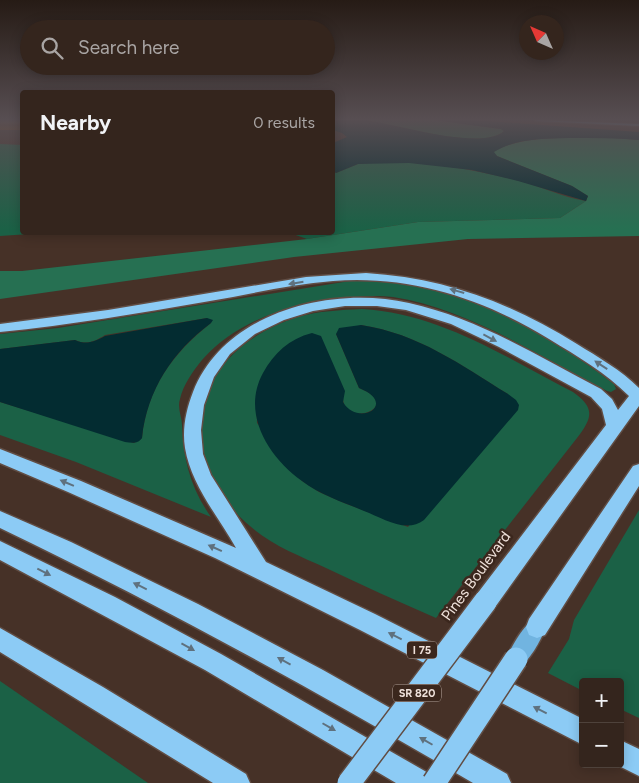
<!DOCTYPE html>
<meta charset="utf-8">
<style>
body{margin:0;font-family:Figtree,sans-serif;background:#3c2d26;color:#f1f3f6}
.controls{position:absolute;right:15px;bottom:15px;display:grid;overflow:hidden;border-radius:5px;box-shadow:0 2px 12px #0003}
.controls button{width:45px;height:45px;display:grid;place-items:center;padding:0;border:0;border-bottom:1px solid #4e423b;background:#34251d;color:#f1f3f6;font:25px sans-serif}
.compass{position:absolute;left:519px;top:15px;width:45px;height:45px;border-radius:50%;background:#34251d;box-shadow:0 2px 12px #0003;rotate:315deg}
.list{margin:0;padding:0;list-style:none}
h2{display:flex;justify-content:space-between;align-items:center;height:65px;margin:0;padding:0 20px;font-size:21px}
h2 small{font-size:16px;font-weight:400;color:#a9a5a4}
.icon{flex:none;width:28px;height:28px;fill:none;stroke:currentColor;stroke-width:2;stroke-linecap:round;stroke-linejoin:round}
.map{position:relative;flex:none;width:639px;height:783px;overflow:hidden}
.search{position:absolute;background:#34251d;box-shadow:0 2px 12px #0003;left:20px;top:20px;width:315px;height:55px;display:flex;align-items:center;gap:12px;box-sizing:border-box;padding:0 18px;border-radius:28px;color:#a9a5a4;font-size:19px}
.panel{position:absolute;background:#34251d;box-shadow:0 2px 12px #0003;left:20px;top:90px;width:315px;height:145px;border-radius:5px}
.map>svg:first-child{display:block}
.green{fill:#1b6146;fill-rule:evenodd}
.forest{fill:#267052}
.water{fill:#032c31}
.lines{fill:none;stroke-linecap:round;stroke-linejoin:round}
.secondary-casing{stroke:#614d44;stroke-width:2}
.primary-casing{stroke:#614d44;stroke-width:3}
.highway-casing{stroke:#614d44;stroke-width:3}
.secondary{fill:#69b;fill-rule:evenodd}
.primary{fill:#71b4e0;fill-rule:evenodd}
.highway{fill:#8ccbf5;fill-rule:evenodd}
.highway-bridge-casing{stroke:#614d44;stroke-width:26;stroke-linecap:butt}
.highway-bridge{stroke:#8ccbf5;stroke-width:23}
.wall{fill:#7e4814}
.building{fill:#925417;stroke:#663b10}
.oneway{fill:#5f717e}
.labels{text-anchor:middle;stroke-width:5;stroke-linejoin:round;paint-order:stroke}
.shield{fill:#3b271d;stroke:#b9a9a1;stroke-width:1}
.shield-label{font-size:11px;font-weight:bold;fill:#efe1da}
.near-street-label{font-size:15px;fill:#efe1da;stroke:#3b271d}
</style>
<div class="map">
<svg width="639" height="783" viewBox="0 0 639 783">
<rect width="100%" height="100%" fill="#463127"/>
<path class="green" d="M364,120H434L501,129L504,131C480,152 394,123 364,120Z
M0,144L22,145V232L32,233L30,234L0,236Z
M378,162C424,161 472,169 516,180C540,186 562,197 586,201L560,218L418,222L307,239L290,233L332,232L333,171L336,173L358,164Z
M356,280C397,282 439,286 477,301C527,320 571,352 614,384L616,389L611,392L607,391C539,356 469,309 393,297C378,295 363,296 348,298C294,303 239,318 202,360C193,371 183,385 180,399C177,408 182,417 182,425C183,459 191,489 211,517L76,462L0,435V402L134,443L142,438C147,388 173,353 211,323L207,318L105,335C94,342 86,345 75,340L0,349V334L58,328Z
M362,309C439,313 505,357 573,392C595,408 593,417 577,438L436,618C399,602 362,585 326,568C300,556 271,545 250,526C229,509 212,483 205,457C184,389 236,336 298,317C319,311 340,310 362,309ZM361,325C419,334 459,364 508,394L408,527L344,503L319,492L302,481L257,423L256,392L343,396C341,430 407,407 359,388L336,334Z
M639,510V718L620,709V682H583V691L548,673L569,639L574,620Z
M0,681L148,783H0Z"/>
<path class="forest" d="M589,136L639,140V236L468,239L294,257L0,299V271H22L307,239L418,222L560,218L586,201L588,196L572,186L497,156L493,152C523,135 556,140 589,136Z"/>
<path class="water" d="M333,120C345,120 359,118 371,121C398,125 483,151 504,131L501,129L434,120H473L639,132V140C615,138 593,138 569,138C542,139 517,138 494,152L497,156L572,186L588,196L586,201L518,181L472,170L409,163L358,164L336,173L333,171V143L347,137L342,133L333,130Z
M207,318L213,320L211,323C173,351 147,390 142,438C138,444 132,443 125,442L0,402V349L75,340C86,345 94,342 105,336Z
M361,325C419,334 459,364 508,394L516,400L519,405L518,410L424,520C406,534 383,518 364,511C343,502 320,495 302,481C268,457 241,413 263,373C274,353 289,339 312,333L321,336L345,391L343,402C358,428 399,404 359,388L336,334L339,328Z"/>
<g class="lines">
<g class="secondary-casing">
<path id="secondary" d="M535,120L639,124V126L537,121Z"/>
</g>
<g class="primary-casing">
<path id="primary" d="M537,618L543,621L546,627C541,640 529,663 516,669L509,666L506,659C512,646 524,623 537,618Z"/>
</g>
<g class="highway-casing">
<path id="highway" d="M366,273C445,278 509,302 577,344C598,357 621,370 639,388V406L493,610L485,613L477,610L474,602L477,594L606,425L602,409L591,397L499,347L451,324L406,310L377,306H345L313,311L284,320L255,334L230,354L214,377L204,405L201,430L203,454L211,475L266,562L375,614L583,719V745L360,630L215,558L68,492L0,463V449L81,481L236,548C218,516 191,485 185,448C182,429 186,410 193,392C224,312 331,285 409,303C478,318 539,357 601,389L612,399L618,410L629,396C606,373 577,356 549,339C484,299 411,275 333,281C292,284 251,294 210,301C140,313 70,325 0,332V324L108,310L306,277Z
M639,464V486L545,635L537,638L529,635L526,627L529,619L633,466Z
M0,511L71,542L198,604L323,670L507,774L511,783H473C318,692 162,606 0,528Z
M0,541L115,597L221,654L430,774L434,783H396L205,670L0,560Z
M0,628L103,687L246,774L250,783H213L0,652Z
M620,740L639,749V776L615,764H620Z"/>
</g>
<use href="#secondary" class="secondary"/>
<use href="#primary" class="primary"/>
<use href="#highway" class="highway"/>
<g class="highway-bridge-casing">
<path id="highway-bridge" d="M349,783L485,602
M434,783L516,659"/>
</g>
<use href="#highway-bridge" class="highway-bridge"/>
</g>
<path class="wall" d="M0,120H22V130H0Z"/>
<path class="building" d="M0,120H22V125H0Z"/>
<defs><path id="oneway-solid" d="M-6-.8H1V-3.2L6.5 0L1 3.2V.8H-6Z" transform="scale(1.25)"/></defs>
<g class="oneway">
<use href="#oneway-solid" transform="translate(296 283) rotate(171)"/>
<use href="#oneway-solid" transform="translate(457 291) rotate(-164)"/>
<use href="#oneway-solid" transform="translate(490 338) rotate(28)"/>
<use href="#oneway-solid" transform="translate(601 365) rotate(-147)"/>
<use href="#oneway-solid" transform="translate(67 483) rotate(-157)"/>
<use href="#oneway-solid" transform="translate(215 548) rotate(-156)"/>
<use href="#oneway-solid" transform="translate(44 572) rotate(27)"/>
<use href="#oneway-solid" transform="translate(140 586) rotate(-154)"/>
<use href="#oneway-solid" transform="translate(395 636) rotate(-153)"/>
<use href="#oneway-solid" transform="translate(188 647) rotate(29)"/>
<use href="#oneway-solid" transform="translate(284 661) rotate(-151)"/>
<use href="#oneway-solid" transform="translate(540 710) rotate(-153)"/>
<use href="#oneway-solid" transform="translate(329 727) rotate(30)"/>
<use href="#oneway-solid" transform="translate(426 741) rotate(-150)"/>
</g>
<linearGradient id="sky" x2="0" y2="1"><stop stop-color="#261b15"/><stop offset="0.52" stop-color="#574e52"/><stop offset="1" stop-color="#574e52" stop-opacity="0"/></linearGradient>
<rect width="639" height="229" fill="url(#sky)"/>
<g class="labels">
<g class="shield">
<rect x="407" y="641.5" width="30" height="17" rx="4"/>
<rect x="393" y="684.5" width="48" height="17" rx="4"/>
</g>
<g class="shield-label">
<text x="422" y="654">I 75</text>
<text x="417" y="697">SR 820</text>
</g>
<g class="near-street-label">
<text transform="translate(476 576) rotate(-54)" y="5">Pines Boulevard</text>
</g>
</g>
</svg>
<div class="controls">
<button>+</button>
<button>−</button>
</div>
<svg class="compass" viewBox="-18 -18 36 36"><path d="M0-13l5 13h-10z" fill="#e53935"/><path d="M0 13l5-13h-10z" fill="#a9a5a4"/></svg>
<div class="search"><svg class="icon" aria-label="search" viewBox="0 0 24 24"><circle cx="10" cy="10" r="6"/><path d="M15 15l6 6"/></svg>Search here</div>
<section class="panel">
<h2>Nearby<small>0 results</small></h2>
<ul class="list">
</ul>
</section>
</div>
